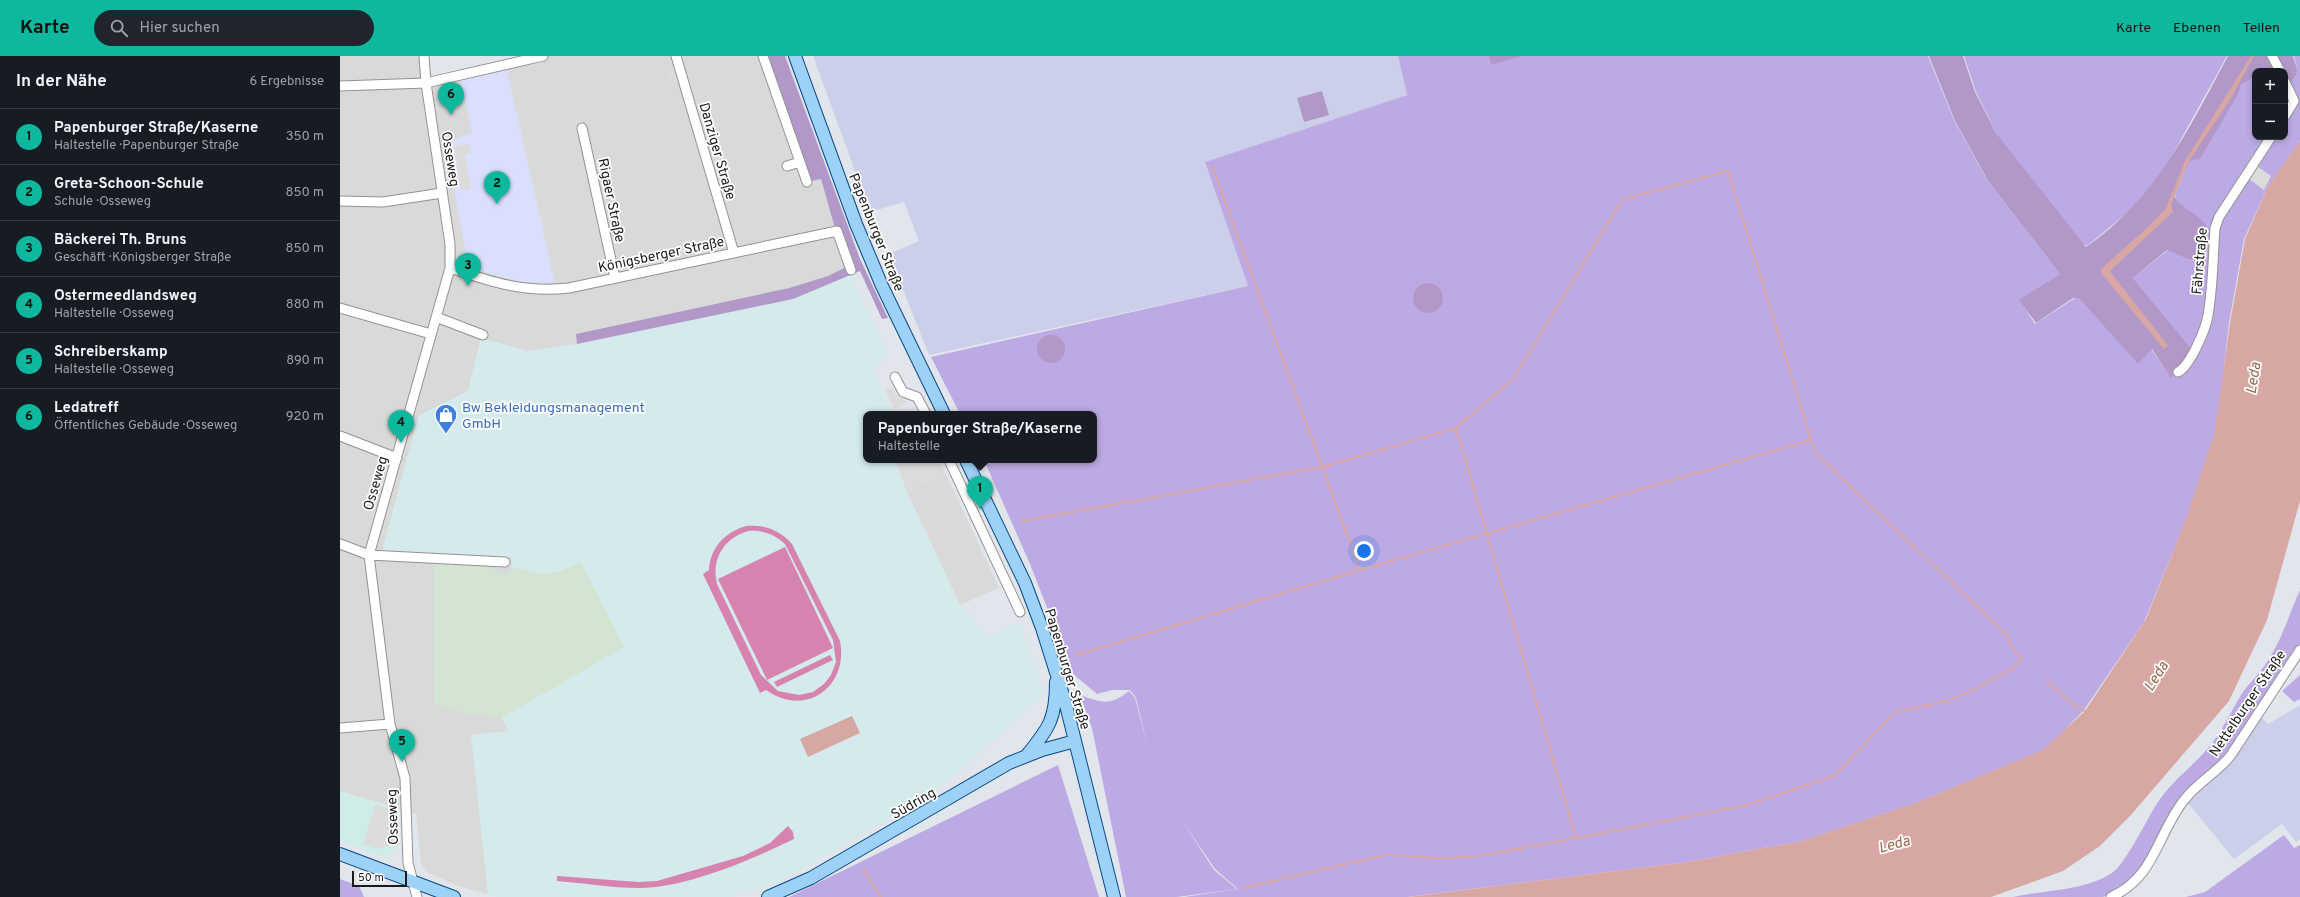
<!DOCTYPE html>
<html lang="de">
<meta charset="utf-8">
<style>
body{margin:0;font-family:Overpass,sans-serif;background:#20242c;color:#f1f3f6}
.controls{position:absolute;right:12px;top:12px;display:grid;overflow:hidden;border-radius:8px;box-shadow:0 2px 6px #0003}
.controls button{width:36px;height:36px;display:grid;place-items:center;padding:0;border:0;border-bottom:1px solid #363941;background:#171b24;color:#f1f3f6;font:20px sans-serif}
.scale{position:absolute;left:12px;bottom:10px;width:55px;box-sizing:border-box;padding-left:4px;border:2px solid #1b1b1b;border-top:0;font-size:11px;line-height:14px;white-space:nowrap;color:#1b1b1b;-webkit-text-stroke:3px #fff;paint-order:stroke}
.you{position:absolute;left:1024px;top:495px;width:14px;height:14px;margin:-10px;border:3px solid #fff;border-radius:50%;background:#1a73e8;box-shadow:0 0 0 6px #1a73e833}
.badge{display:grid;place-items:center;width:26px;height:26px;border-radius:50%;background:#0db89d;color:#111;font-size:13px;font-weight:700}
.pin{position:absolute;translate:-50% -33px;filter:drop-shadow(0 1px 2px #0008)}
.pin::after{content:'';position:absolute;top:21px;width:14px;height:12px;background:inherit;clip-path:polygon(0 0,100% 0,50% 100%)}
.popup{position:absolute;left:523px;top:355px;width:234px;height:52px;box-sizing:border-box;display:grid;place-content:center;border-radius:8px;background:#171b24;filter:drop-shadow(0 1px 3px #0005);font-size:13px;white-space:nowrap;color:#9ea1a6}
.popup b{font-size:15px;color:#f1f3f6}
.popup::after{content:'';position:absolute;left:50%;top:100%;margin-left:-8px;border:8px solid transparent;border-top-color:#171b24}
.list{margin:0;padding:0;list-style:none}
h2{display:flex;justify-content:space-between;align-items:center;height:52px;margin:0;padding:0 16px;font-size:17px}
h2 small{font-size:13px;font-weight:400;color:#9ea1a6}
.list li{display:grid;grid-template-columns:26px 1fr auto;gap:12px;align-items:center;box-sizing:border-box;height:56px;padding:0 16px;border-top:1px solid #363941}
.list b{display:block;font-size:15px;white-space:nowrap}
.list p{margin:0;font-size:13px;white-space:nowrap;color:#9ea1a6}
.list em{font-size:13px;font-style:normal;color:#9ea1a6}
.icon{flex:none;width:22px;height:22px;fill:none;stroke:currentColor;stroke-width:2;stroke-linecap:round;stroke-linejoin:round}
.map{position:relative;flex:none;width:1960px;height:841px;overflow:hidden}
header{display:flex;align-items:center;gap:24px;box-sizing:border-box;height:56px;padding:0 20px;background:#0db89d;color:#111}
header strong{font-size:19px}
nav{display:flex;gap:22px;margin-inline-start:auto;font-size:14px}
.search{width:280px;height:36px;background:#20242c;display:flex;align-items:center;gap:10px;box-sizing:border-box;padding:0 14px;border-radius:22px;color:#9ea1a6;font-size:15px}
main{display:flex}
aside{flex:1;background:#171b24}
.map>svg:first-child{display:block}
.residential{fill:#d8d9d8}
.commercial{fill:#d0ece9}
.industrial{fill:#d3e4d3}
.education{fill:#d9dffc}
.military{fill:#d4eaed}
.farmland{fill:#cccfea}
.grass{fill:#bda9e3}
.forest{fill:#b298c8}
.pitch{fill:#d683b0;fill-rule:evenodd}
.parking{fill:#dbdbdb}
.water{fill:#d7a7a3}
.lines{fill:none;stroke-linecap:round;stroke-linejoin:round}
.stream{stroke:#d7a7a3;stroke-width:2}
.minor-casing{stroke:#929292;stroke-width:11}
.major-casing{stroke:#0a4787;stroke-width:14}
.minor{stroke:#fff;stroke-width:9}
.major{stroke:#9dd1f5;stroke-width:12}
.labels{text-anchor:middle;stroke-width:3.5;stroke-linejoin:round;paint-order:stroke}
.street-label{font-size:14px;fill:#1b1b1b;stroke:#fff}
.shop-label{font-size:14px;fill:#366cbe;stroke:#fff;text-anchor:start}
.water-label{font-size:15px;font-style:italic;fill:#9c664c;stroke:#fff}
</style>
<header>
<strong>Karte</strong>
<div class="search"><svg class="icon" aria-label="search" viewBox="0 0 24 24"><circle cx="10" cy="10" r="6"/><path d="M15 15l6 6"/></svg>Hier suchen</div>
<nav><a>Karte</a><a>Ebenen</a><a>Teilen</a></nav>
</header>
<main>
<aside>
<h2>In der Nähe<small>6 Ergebnisse</small></h2>
<ul class="list">
<li><span class="badge">1</span><div><b>Papenburger Straße/Kaserne</b><p>Haltestelle · Papenburger Straße</p></div><em>350 m</em></li>
<li><span class="badge">2</span><div><b>Greta-Schoon-Schule</b><p>Schule · Osseweg</p></div><em>850 m</em></li>
<li><span class="badge">3</span><div><b>Bäckerei Th. Bruns</b><p>Geschäft · Königsberger Straße</p></div><em>850 m</em></li>
<li><span class="badge">4</span><div><b>Ostermeedlandsweg</b><p>Haltestelle · Osseweg</p></div><em>880 m</em></li>
<li><span class="badge">5</span><div><b>Schreiberskamp</b><p>Haltestelle · Osseweg</p></div><em>890 m</em></li>
<li><span class="badge">6</span><div><b>Ledatreff</b><p>Öffentliches Gebäude · Osseweg</p></div><em>920 m</em></li>
</ul>
</aside>
<div class="map">
<svg width="1960" height="841" viewBox="0 0 1960 841">
<rect width="100%" height="100%" fill="#e1e6ec"/>
<path class="residential" d="M0,0H80L81,26L198,0H422L467,126L481,123L506,211L488,220L449,232L236,278L237,288L188,295L141,282L128,335L79,360L42,495L173,502L163,662L168,675L132,680L148,838L118,830L89,817L81,808L76,758L0,735Z
M606,418L659,532L620,549L567,436Z"/>
<path class="commercial" d="M0,735L59,753L56,790L53,796L48,800H39L0,784Z"/>
<path class="industrial" d="M241,506L284,591L162,662L118,656L94,647L93,507L140,508L167,519L171,511L201,517L218,516Z"/>
<path class="education" d="M166,11L215,227L181,226L128,211L106,86L132,77L120,21Z"/>
<path class="military" d="M510,219L548,297L532,314L555,358H526V404H555L567,436L620,549L642,574L646,582L680,567L704,638L592,738L433,829L390,841H158L148,838L131,679L168,675L162,662L284,591L241,506L218,516L201,517L171,511L172,502L42,495L79,359L128,335L141,282L188,295L237,288L453,243Z"/>
<path class="farmland" d="M473,0H1058L1067,39L865,106L908,230L589,299L549,198L579,185L564,146L530,156Z
M1960,649V783L1956,786L1942,768L1894,803L1847,746L1855,735L1879,718L1894,700L1920,660L1928,668Z"/>
<path class="grass" d="M1058,0H1588L1614,64L1647,124L1720,218L1680,244L1695,268L1735,242H1740L1811,293L1831,321L1852,295L1793,222L1828,194L1847,203H1857L1868,173C1860,159 1839,153 1835,139L1850,104L1859,103L1899,37L1901,29L1915,21V81H1945V34L1958,16L1954,0H1960V85L1928,130L1904,183L1889,267L1877,371L1846,464L1804,566L1744,654L1706,693L1578,746L1462,785L1347,806L1067,841H844L898,833L875,813L841,763L874,814L897,833L837,841H786L752,672L740,639C763,647 770,650 789,635L795,642L807,689L796,642L790,634H772L757,638L733,618L690,508L644,404H754V358H620L591,301L908,230L865,106L1067,39Z
M1624,0H1887L1824,114L1792,153L1747,190L1742,187L1657,79L1636,36Z
M1960,534V587L1881,707L1866,718L1804,809L1785,829L1763,841H1673C1704,834 1744,835 1772,817C1786,808 1808,760 1820,743C1835,722 1857,707 1873,686C1884,671 1892,654 1901,639C1909,627 1920,617 1927,606C1942,584 1949,558 1960,534Z
M1960,619V643L1954,646L1942,635Z
M718,709L759,841H449Z
M1944,779L1954,792L1960,789V841H1846L1865,836Z
M0,823L19,830L24,841H0Z"/>
<path class="forest" d="M423,0H445L520,203L548,262L542,263L520,215L453,243L237,288L236,278L449,232L488,220L506,211L481,123L467,126Z
M1149,0H1181L1151,9Z
M1589,0H1623L1635,36L1656,77L1746,191C1816,143 1849,72 1888,0H1953L1958,16L1945,35V15H1915V21L1901,29L1899,37L1860,103L1850,105L1834,139C1840,153 1860,158 1868,172L1857,203H1847L1827,194L1793,222L1852,294L1831,322L1812,293L1798,308L1739,242H1733L1696,267L1679,244L1720,218L1648,125L1615,65Z
M982,35L989,59L964,66L957,42Z
M1073 242a15 15 0 1 1 30 0a15 15 0 1 1-30 0Z
M697 293a14 14 0 1 1 28 0a14 14 0 1 1-28 0Z"/>
<path class="pitch" d="M406,470C424,468 440,474 452,488L500,585C509,631 465,662 426,634L420,637L363,518L369,514C370,492 385,476 406,470ZM408,475C423,474 434,478 445,488L493,584L496,606L491,619L484,628L473,636L459,639L438,635L421,619L377,528C371,503 384,482 408,475Z
M445,491L493,592L427,624L378,523Z
M490,599L493,604L437,631L434,626Z
M448,770L453,776L454,783C411,804 346,832 299,832C271,832 244,827 217,825V820L299,826L317,825L403,800L430,787Z"/>
<path class="parking" d="M338,12L342,26L332,29L328,15Z
M129,88L131,97L125,98L131,133L121,134L114,90Z
M105,97L109,127L104,128L99,98Z
M1917,110L1931,120L1924,134L1909,123Z
M552,332L558,340L568,346L554,353L545,334Z
M555,404H599L606,418L567,436Z
M35,748L56,755L53,789L36,793L23,788Z"/>
<path class="water" d="M1911,0H1914L1889,45L1849,105L1831,149L1833,156L1770,215L1828,290L1824,293L1761,217V213L1809,170L1826,152L1845,105Z
M1960,85V445L1927,564L1889,645L1790,760L1760,790L1723,815L1651,841H1068L1347,806L1462,785L1578,746L1703,694L1745,655L1806,563L1846,463L1875,375L1890,267L1905,183L1928,130Z
M512,660L520,677L468,701L460,683Z"/>
<g class="lines">
<path class="stream" d="M872,110L1020,514L1471,384L1475,397L1666,578L1672,592L1682,604
M682,465L982,411L1116,372L1174,322L1280,147L1287,142L1388,115L1471,384
M736,599L1020,514
M1707,625L1736,651L1745,655
M1236,782L1407,749L1494,720L1555,656L1607,645L1627,637L1671,614L1681,603
M523,813L541,841
M903,832L1045,799C1066,798 1085,803 1106,802C1149,801 1193,789 1236,782L1116,372"/>
<g class="minor-casing">
<path id="minor" d="M336,0L394,197
M423,0L467,126
M1932,0L1940,15
M1945,26L1954,45L1945,60
M0,30L86,27L203,0
M242,72L275,222
M447,110L460,106
M0,145L43,146L102,137
M110,212C152,226 184,237 229,232L497,175L511,214
M0,252L91,278
M96,261L143,279
M1838,316C1850,310 1866,273 1868,259C1873,231 1873,201 1875,172L1879,161L1931,81
M555,321L563,336L577,341L586,358
M0,380L57,402
M609,404L680,556
M0,488L29,499L165,506
M0,672L50,668
M77,841L68,807L65,722L50,668L29,499L110,212V188L86,27L84,0
M1771,841C1816,821 1817,777 1845,743C1858,726 1878,716 1891,699L1960,594"/>
</g>
<g class="major-casing">
<path id="major" d="M455,0L516,168L542,230L604,358
M626,404L685,527L702,572L725,645L774,841
M687,699C709,672 716,663 716,626
M0,798L114,841
M428,841L471,822L669,707L702,694L735,685"/>
</g>
<use href="#minor" class="minor"/>
<use href="#major" class="major"/>
</g>
<defs>
<g id="shop-pin" transform="scale(1.15)"><path d="M0 17L-7.5 6A9.5 9.5 0 1 1 7.5 6Z" fill="#3f7fe0" stroke="#fff"/><path d="M-5-2.5h2.3a2.7 3.5 0 0 1 5.4 0H5L5.5 6h-11ZM-1.5-2.5h3a1.5 2.3 0 0 0-3 0Z" fill="#fff"/></g>
</defs>
<g fill-rule="evenodd">
<use href="#shop-pin" x="106" y="359"/>
</g>
<g class="labels">
<g class="street-label">
<text transform="translate(378 95) rotate(74)" y="5">Danziger Straße</text>
<text transform="translate(111 103) rotate(81)" y="5">Osseweg</text>
<text transform="translate(272 144) rotate(78)" y="5">Rigaer Straße</text>
<text transform="translate(537 176) rotate(68)" y="5">Papenburger Straße</text>
<text transform="translate(321 198) rotate(-12)" y="5">Königsberger Straße</text>
<text transform="translate(1859 205) rotate(-85)" y="5">Fährstraße</text>
<text transform="translate(35 427) rotate(-74)" y="5">Osseweg</text>
<text transform="translate(728 613) rotate(73)" y="5">Papenburger Straße</text>
<text transform="translate(1907 647) rotate(-56)" y="5">Nettelburger Straße</text>
<text transform="translate(573 747) rotate(-30)" y="5">Südring</text>
<text transform="translate(52 761) rotate(-92)" y="5">Osseweg</text>
</g>
<g class="shop-label">
<text x="122" y="356">Bw Bekleidungsmanagement<tspan x="122" dy="16">GmbH</tspan></text>
</g>
<g class="water-label">
<text transform="translate(1913 322) rotate(-81)" y="5">Leda</text>
<text transform="translate(1816 620) rotate(-58)" y="5">Leda</text>
<text transform="translate(1554 788) rotate(-15)" y="5">Leda</text>
</g>
</g>
</svg>
<div class="controls">
<button>+</button>
<button>−</button>
</div>
<div class="scale">50 m</div>
<div class="you"></div>
<div class="pin badge" style="left:640px;top:453px">1</div>
<div class="popup"><b>Papenburger Straße/Kaserne</b>Haltestelle</div>
<div class="pin badge" style="left:157px;top:148px">2</div>
<div class="pin badge" style="left:128px;top:230px">3</div>
<div class="pin badge" style="left:61px;top:387px">4</div>
<div class="pin badge" style="left:62px;top:706px">5</div>
<div class="pin badge" style="left:111px;top:59px">6</div>
</div>
</main>
